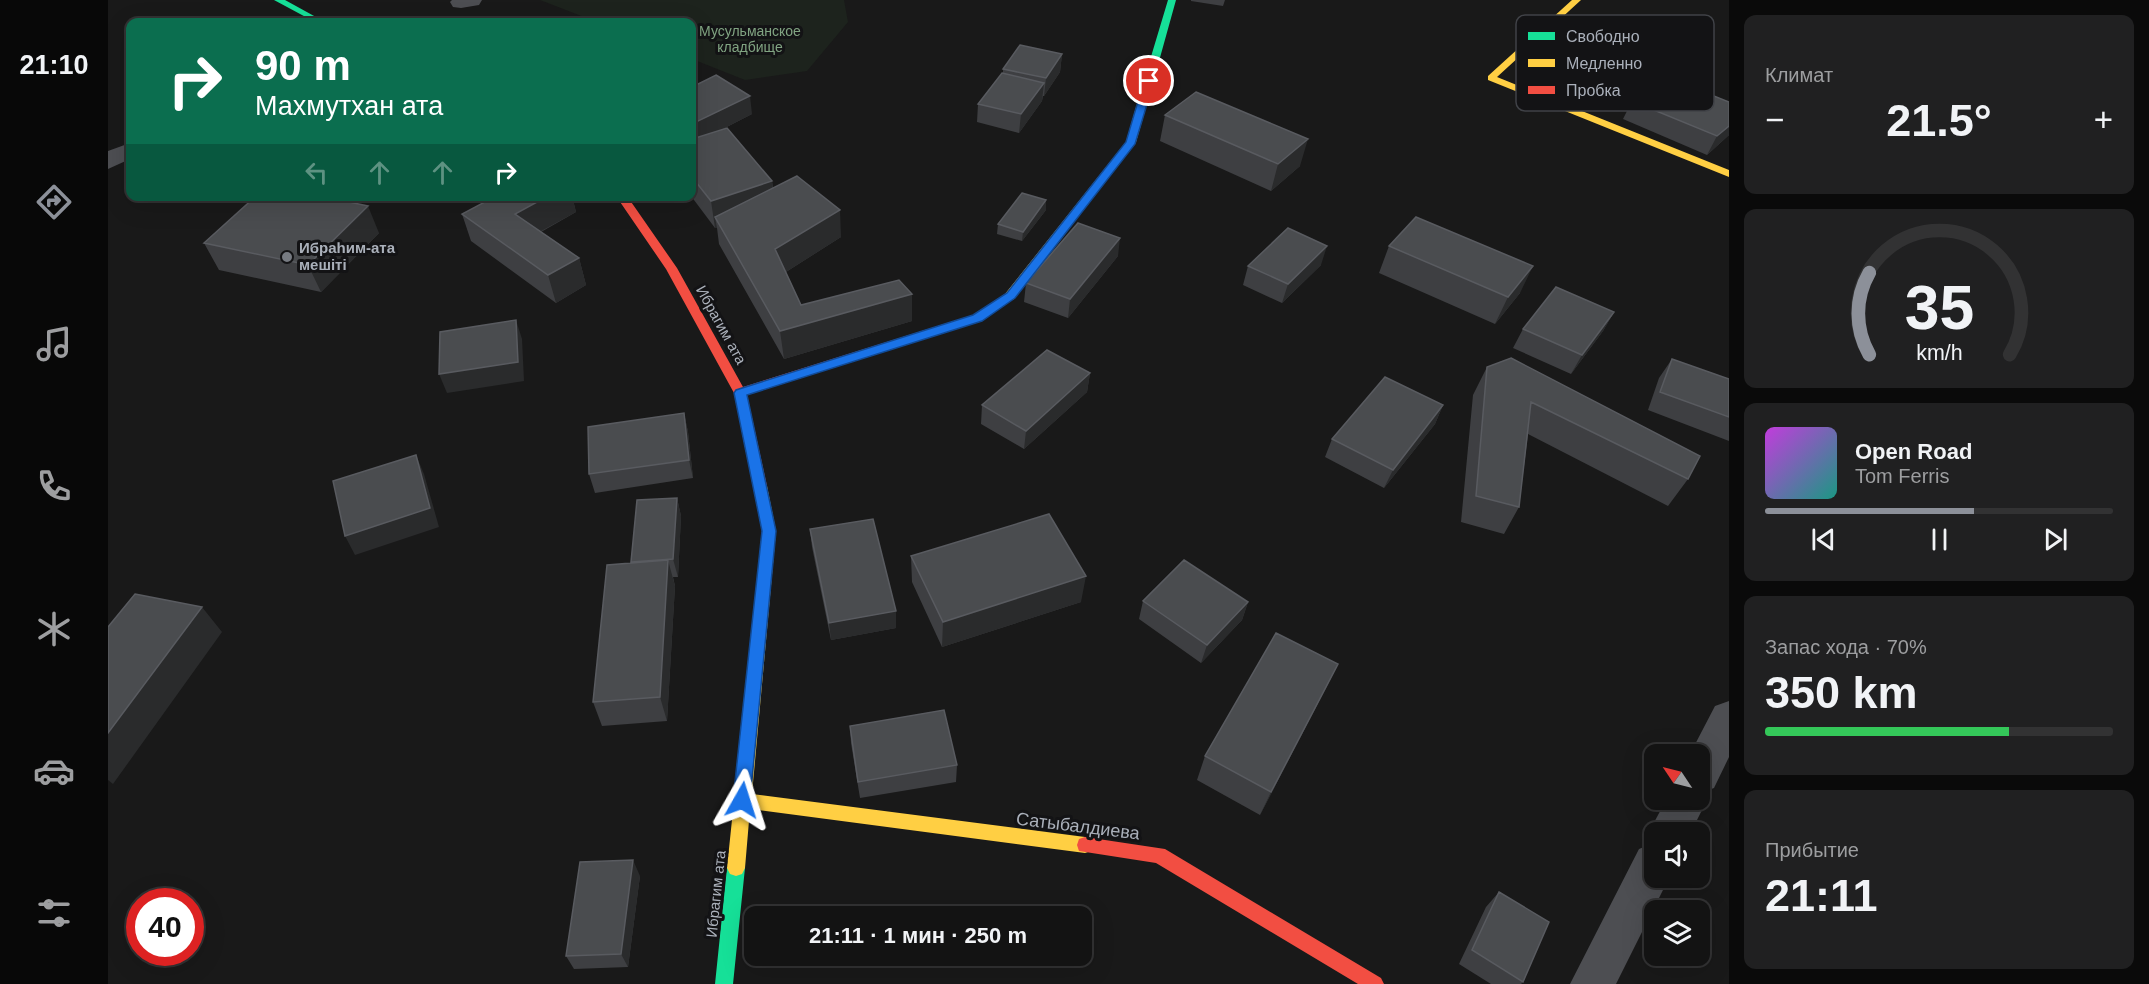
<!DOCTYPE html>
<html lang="ru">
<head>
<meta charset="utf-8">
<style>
	:root { --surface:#131313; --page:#202021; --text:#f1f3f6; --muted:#9d9ea0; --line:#323233; --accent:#8c9099 }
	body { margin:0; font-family:Arial,sans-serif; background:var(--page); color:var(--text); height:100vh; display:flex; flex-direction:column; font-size:22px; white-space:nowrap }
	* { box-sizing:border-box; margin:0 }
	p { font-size:20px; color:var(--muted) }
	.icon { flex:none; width:33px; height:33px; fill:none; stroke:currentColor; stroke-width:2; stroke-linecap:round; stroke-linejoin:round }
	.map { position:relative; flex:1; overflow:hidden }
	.side { display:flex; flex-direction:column; gap:15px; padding:15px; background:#0a0a0a; width:420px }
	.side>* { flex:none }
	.hud { position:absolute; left:18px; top:18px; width:570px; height:183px; border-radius:12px; box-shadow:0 6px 24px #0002,0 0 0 2px var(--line); background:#0b6e4f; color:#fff; overflow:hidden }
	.needle { width:39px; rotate:305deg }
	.fabs { position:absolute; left:1536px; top:744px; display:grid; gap:12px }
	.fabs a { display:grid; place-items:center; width:66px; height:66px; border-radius:12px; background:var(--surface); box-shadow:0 6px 24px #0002,0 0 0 2px var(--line); font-size:30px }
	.speed { position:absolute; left:18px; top:888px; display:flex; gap:12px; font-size:30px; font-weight:700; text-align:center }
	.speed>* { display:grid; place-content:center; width:78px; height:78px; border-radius:50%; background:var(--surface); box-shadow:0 6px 24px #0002,0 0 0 2px var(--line); line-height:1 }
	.speed .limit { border:9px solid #d22; background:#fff; color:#111 }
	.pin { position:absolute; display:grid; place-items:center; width:51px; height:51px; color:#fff; margin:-26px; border:3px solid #fff; border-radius:50%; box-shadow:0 2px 6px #0007 }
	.me { position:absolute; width:66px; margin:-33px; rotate:6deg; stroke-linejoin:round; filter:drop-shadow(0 0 4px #0008) }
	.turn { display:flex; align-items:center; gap:21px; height:126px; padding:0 30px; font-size:27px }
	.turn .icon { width:78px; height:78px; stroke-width:2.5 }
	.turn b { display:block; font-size:42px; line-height:51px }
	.lanes { display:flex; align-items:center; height:57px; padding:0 30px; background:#0003; justify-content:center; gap:30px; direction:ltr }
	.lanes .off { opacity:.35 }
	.big { font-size:45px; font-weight:700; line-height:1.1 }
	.side .card { flex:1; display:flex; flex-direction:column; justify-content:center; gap:9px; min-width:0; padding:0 21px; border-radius:12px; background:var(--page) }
	.side .dial { align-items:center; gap:0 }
	.dial svg { height:156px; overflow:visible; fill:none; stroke:var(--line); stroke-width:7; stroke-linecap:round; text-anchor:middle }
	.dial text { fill:var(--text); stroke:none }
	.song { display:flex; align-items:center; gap:18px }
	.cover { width:72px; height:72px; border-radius:9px; background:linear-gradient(135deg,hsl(290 70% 55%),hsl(170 70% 35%)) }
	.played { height:6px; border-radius:3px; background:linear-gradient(90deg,var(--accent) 60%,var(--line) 60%) }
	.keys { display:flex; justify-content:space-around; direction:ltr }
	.heat { display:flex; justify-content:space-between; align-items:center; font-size:33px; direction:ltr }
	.charge { height:9px; border-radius:4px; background:linear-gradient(90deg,#34c759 70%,var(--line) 0) }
	.trip { position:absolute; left:636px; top:906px; width:348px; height:60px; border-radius:12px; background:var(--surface); box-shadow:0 6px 24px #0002,0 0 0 2px var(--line); font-weight:700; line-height:60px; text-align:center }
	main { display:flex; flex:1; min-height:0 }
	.menu { display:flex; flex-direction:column; width:108px; justify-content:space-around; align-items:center; background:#080808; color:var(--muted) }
	.menu .icon { width:42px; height:42px }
	.menu .active { color:var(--accent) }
	.menu b { font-size:27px; color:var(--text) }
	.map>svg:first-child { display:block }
</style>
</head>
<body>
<main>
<nav class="menu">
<b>21:10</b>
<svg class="icon active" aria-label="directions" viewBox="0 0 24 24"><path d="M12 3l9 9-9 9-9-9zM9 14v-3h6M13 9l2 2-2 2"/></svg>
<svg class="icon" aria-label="music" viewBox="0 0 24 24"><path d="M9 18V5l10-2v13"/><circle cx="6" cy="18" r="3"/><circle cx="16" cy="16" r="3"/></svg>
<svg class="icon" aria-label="phone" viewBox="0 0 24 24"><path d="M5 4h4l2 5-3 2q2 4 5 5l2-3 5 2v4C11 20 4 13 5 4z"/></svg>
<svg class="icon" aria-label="climate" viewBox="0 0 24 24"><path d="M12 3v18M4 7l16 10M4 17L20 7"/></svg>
<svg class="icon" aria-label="car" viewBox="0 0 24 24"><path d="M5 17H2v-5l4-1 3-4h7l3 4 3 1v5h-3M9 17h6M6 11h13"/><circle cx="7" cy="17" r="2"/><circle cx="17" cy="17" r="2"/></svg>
<svg class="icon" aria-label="filters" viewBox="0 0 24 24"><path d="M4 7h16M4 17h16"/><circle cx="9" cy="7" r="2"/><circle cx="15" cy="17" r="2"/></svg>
</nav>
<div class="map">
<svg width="1621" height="984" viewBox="0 0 1621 984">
	<rect width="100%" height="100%" fill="#191919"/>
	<path fill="#1d231d" d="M432,0h304l4,22 -41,49 -62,9 -53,-21v-37h-95z"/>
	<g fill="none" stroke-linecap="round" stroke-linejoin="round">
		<path fill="#4d4e52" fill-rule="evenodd" d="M344,0h30l-3,5 -18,3 -8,-1 -3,-5z
			M22,143v16l-22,10v-18z
			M1621,701v56l-15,31 -11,4 4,8 -16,32h-37v46h15l-53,106h-46l69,-135 15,-6 -5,-11 17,-32h34v-46h-10l25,-48z"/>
		<path fill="#16e098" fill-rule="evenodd" d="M166,0h11l40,22h-10z
			M1060,0h8l-25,90 -8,2 -2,-2z
			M628,860l6,2 3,6 -12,116h-18l12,-116 3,-6z"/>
		<path fill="#ffcf43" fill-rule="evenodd" d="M1464,0h9l-84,77 232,93v7l-241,-97v-4z
			M1038,87l5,3 -15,52 -123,158h-8l-2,-3 2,-3 121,-152 15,-52z
			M652,481l7,5 9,45 -24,263 333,43 6,2 2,6 -2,6 -6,2 -335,-44 -5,59 -3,6 -6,2 -6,-2 -3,-6 35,-337 -9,-45z"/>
		<path fill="#f24e42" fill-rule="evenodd" d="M508,196h11l50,72 66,119 230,-72 32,-21 4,-1 6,4 -34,24 -234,74 20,91 -7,5 -7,-5 -19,-93 -68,-124z
			M977,837l80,12 216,129 3,6h-26l-202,-121 -77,-12 -2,-6 2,-6z"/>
	</g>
	<path fill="#3e3f42" d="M1083,0h34l-2,6 -32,-5z
		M954,54l-2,18 -16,24h-1l-1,5 -23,32 -42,-11 1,-18 25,-31v-4z
		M584,87l60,27 -33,17 53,50 1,7 68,49 -55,35 15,33 111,-11v27l-128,38 -65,-115 -2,-16h-2l-24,-32h1z
		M1524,101l97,1v33l-22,20 -84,-36z
		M1057,115l135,51 -29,25 -111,-50z
		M388,196h76l4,16 -35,20 38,26 7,27 -30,18 -85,-62 -9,-27z
		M938,210l-24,31 -25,-7 1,-10z
		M271,233l-58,59 -102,-22 -15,-27z
		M1281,246l131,47 -25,31 -116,-51z
		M1010,256l-50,62 -44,-16 2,-19z
		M1213,265l-39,38 -39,-18 5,-19z
		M1506,312l-11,19 -32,43 -58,-26 10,-19z
		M1564,359l57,20v62l-81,-31 11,-32z
		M1379,367l201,112 -20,27 -140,-72 -9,73 -15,27 -43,-12 12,-127z
		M982,373l-3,19 -63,57 -43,-25 1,-19z
		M1335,405l-8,19 -51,64 -59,-31 7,-18z
		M576,413l4,19 5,46 -98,15 -6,-19z
		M569,498l4,18 -3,61h-5l2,9 -8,135 -65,5 -9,-24 38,-140z
		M702,529l86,82v17l-65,12 -19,-93z
		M803,556l170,46 -139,45 -30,-65z
		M1035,601l105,1 -6,18 -41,43 -62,-44z
		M1230,664l-12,24 -66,127 -63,-35 8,-24z
		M742,726l107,39 -1,17 -96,16 -9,-55z
		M532,876l-12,91 -54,2 -8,-13z
		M1391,892l24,90 -2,2h-30l-32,-20 27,-57z"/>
	<path fill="#2a2b2c" d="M954,54l-2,18 -16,24 2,-18z
		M936,83l-2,18 -23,32 2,-19z
		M642,96l2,18 -55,28 -3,-19z
		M1621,126v9l-22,20 10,-19z
		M1200,139l-8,27 -29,25 7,-27z
		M664,181l3,27 -60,9 2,11h-2l-4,-27z
		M440,196h24l4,16 -53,29 -8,-27z
		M938,200v10l-24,31 1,-9z
		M260,206l11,27 -58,59 -13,-27z
		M732,210l1,27 -63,40 -3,-28z
		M1012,238l-2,18 -50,62 2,-19z
		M1219,246l-6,19 -39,38 6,-19z
		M471,258l7,27 -30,18 -8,-28z
		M1425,266l-13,27 -25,31 13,-27z
		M804,294v27l-128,38 -4,-28z
		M1506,312l-11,19 -32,43 11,-19z
		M408,320l6,19 2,42 -77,12 -8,-19z
		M982,373l-3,19 -63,57 2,-18z
		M1335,405l-8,19 -51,64 9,-18z
		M576,413l4,19 5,46 -4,-18z
		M308,455l8,19 15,53 -84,28 -10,-19z
		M569,498l4,18 -3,61 -5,-18z
		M560,560l7,26 -8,135 -7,-24z
		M978,576l-5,26 -139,45 1,-25z
		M1140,602l-6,18 -41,43 6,-18z
		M94,607l20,25 -109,152 -5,-4v-47z
		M788,611v17l-65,12 -2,-17z
		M1230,664l-12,24 -66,127 11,-23z
		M525,860l7,16 -12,91 -7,-13z"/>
	<path fill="#4a4c4f" stroke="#595b60" stroke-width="1.5" d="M912,45l42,9 -16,24 -43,-9z
		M894,73l42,10 -23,31 -43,-10z
		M608,75l34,21 -56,27 -2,-1v-35z
		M1556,76l65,26v24l-12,10 -85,-35z
		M1088,92l112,47 -30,25 -113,-49z
		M619,128l45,53 -61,20 -19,-24v-38z
		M689,176l43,34 -65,39 26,56 98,-25 13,14 -132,37 -65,-114z
		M914,193l24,7 -23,32 -25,-8z
		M148,196h65l47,10 -60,59 -104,-22z
		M388,196h52l-33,18 64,44 -31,17 -86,-61z
		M1308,217l117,49 -25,31 -119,-51z
		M970,223l42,15 -50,61 -44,-16z
		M1180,228l39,18 -39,38 -40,-18z
		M1448,287l58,25 -32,43 -59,-26z
		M408,320l2,42 -79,12 1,-42z
		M939,350l43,23 -64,58 -44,-26z
		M1403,358l189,98 -12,23 -157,-77 -12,105 -43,-11 11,-129z
		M1564,359l57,20v38l-69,-25z
		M1277,377l58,28 -50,65 -61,-31z
		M576,413l5,47 -100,14 -1,-47z
		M308,455l14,53 -85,28 -12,-55z
		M569,498l-4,61 -42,3 6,-62z
		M941,514l37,62 -143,46 -32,-66z
		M765,519l23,92 -67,12 -19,-94z
		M560,560l-8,137 -67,5 14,-137z
		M1076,560l64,42 -41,43 -64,-44z
		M27,594l67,13 -94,126v-106z
		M1168,633l62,31 -67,128 -66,-36z
		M836,710l13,55 -99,17 -8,-56z
		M525,860l-12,94 -55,2 14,-94z
		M1391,892l50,30 -26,60 -51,-32z"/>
	<path fill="#1a73e8" stroke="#114b97" stroke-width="1.5" d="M1041,78l5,3 -19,63 -120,154 -33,23 -235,74 29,136 -26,269 -2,5 -6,3 -6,-3 -3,-5 29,-269 -28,-138 2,-3 237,-75 34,-22 119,-151 18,-61z"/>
	<circle fill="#777b82" stroke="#131315" stroke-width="2" cx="179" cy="257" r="6"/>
	<g text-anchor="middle" stroke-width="6" stroke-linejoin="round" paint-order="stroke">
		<g font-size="14" fill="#81a482" stroke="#131315">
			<text x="642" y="36">Мусульманское<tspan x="642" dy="16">кладбище</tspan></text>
		</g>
		<g font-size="15" font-weight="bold" fill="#aab0ba" stroke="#131315" text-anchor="start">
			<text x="191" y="253">Ибраһим-ата<tspan x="191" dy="17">мешіті</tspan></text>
		</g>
		<g font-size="15" fill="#aab0ba" stroke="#131315">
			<text transform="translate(613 325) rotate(61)" y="5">Ибрагим ата</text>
			<text transform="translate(608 894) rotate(-84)" y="5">Ибрагим ата</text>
		</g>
		<g font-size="18" fill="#aab0ba" stroke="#131315">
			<text transform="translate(970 826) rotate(7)" y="6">Сатыбалдиева</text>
		</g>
	</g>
	<rect x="1408" y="15" width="198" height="96" rx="9" fill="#131315" stroke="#404247" stroke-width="1.5"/>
	<rect x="1420" y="32" width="27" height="8" fill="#16e098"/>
	<rect x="1420" y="59" width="27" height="8" fill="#ffcf43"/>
	<rect x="1420" y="86" width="27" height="8" fill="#f24e42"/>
	<g font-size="16" fill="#aab0ba">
		<text x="1458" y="42">Свободно</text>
		<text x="1458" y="69">Медленно</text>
		<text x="1458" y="96">Пробка</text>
	</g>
</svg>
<div class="fabs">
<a><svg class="needle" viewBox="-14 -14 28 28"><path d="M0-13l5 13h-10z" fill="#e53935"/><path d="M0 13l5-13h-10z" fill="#9d9ea0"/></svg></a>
<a><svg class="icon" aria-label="sound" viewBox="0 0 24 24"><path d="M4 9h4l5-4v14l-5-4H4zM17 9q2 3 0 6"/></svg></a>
<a><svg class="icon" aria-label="layers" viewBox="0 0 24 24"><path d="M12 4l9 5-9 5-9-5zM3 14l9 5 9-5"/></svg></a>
</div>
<div class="speed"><div class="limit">40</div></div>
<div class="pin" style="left:1041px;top:81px;background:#d93025"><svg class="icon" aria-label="arrive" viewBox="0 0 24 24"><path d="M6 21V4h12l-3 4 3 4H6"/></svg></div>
<svg class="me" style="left:634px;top:800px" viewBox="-20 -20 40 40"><path d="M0-17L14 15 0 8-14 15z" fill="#1a73e8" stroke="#fff" stroke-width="4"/></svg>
<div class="trip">21:11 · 1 мин · 250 m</div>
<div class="hud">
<div class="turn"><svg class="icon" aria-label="right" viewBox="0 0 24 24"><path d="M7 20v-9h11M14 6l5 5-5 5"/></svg><div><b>90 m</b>Махмутхан ата</div></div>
<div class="lanes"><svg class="icon off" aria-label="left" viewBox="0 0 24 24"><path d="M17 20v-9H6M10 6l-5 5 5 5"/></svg><svg class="icon off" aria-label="ahead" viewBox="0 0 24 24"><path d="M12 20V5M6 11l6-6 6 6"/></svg><svg class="icon off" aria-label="ahead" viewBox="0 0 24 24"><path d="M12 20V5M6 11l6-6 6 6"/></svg><svg class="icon" aria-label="right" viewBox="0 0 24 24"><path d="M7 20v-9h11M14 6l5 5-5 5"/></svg></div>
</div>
</div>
<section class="side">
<div class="card"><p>Климат</p>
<div class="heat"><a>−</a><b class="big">21.5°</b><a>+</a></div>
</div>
<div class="card dial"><svg viewBox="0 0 100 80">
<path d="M14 69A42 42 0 1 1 86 69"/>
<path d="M14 69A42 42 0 0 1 14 27" stroke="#8c9099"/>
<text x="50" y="56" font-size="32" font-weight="700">35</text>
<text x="50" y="72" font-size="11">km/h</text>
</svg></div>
<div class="card">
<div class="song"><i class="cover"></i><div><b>Open Road</b><p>Tom Ferris</p></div></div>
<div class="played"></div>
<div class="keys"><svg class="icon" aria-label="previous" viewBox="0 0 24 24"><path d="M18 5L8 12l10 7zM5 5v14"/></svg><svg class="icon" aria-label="pause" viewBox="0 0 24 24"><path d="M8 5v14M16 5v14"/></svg><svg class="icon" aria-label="next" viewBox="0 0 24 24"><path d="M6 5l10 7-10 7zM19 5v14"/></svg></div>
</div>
<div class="card"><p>Запас хода · 70%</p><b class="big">350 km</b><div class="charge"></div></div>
<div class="card"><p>Прибытие</p><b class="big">21:11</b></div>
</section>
</main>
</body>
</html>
